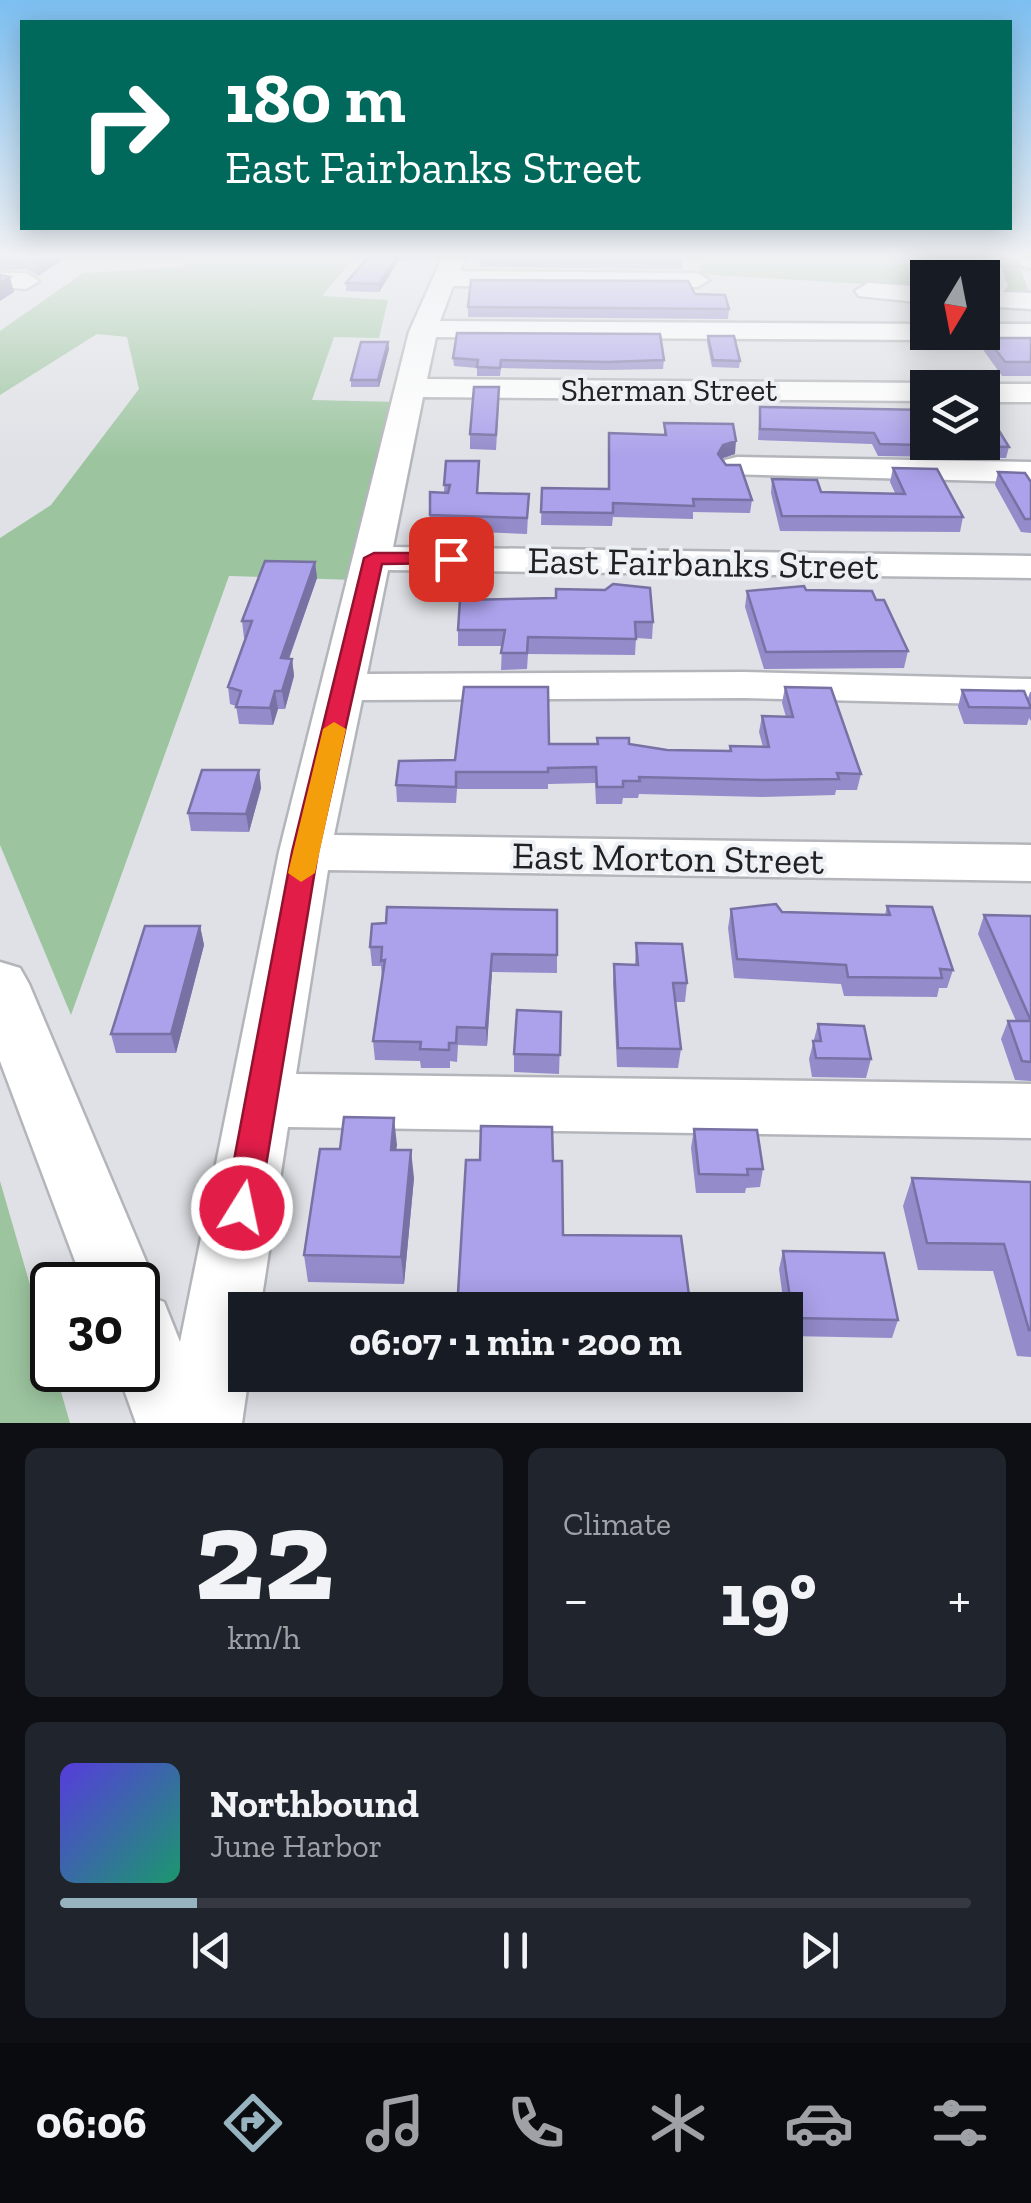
<!DOCTYPE html>
<html lang="en">
<head>
<meta charset="utf-8">
<style>
	:root { --surface:#171b24; --page:#20242c; --text:#f1f3f6; --muted:#9ea1a6; --line:#363941; --accent:#97b3bf }
	body { margin:0; font-family:"Zilla Slab",serif; background:var(--page); color:var(--text); height:100vh; display:flex; flex-direction:column; font-size:38px; white-space:nowrap }
	* { box-sizing:border-box; margin:0 }
	p { font-size:32px; color:var(--muted) }
	.icon { flex:none; width:55px; height:55px; fill:none; stroke:currentColor; stroke-width:2; stroke-linecap:round; stroke-linejoin:round }
	.map { position:relative; height:1423px; overflow:hidden }
	.drawer { display:flex; flex-direction:column; gap:25px; padding:25px; background:#0d0f14; flex:1 }
	.drawer>* { flex:none }
	.guide { position:absolute; left:20px; top:20px; width:992px; height:210px; border-radius:0px; box-shadow:0 5px 25px #0003; background:#00695c; color:#fff; overflow:hidden }
	.needle { width:65px; rotate:190deg }
	.fabs { position:absolute; left:910px; top:260px; display:grid; gap:20px }
	.fabs a { display:grid; place-items:center; width:90px; height:90px; border-radius:0px; background:var(--surface); box-shadow:0 5px 25px #0003; font-size:50px }
	.speed { position:absolute; left:30px; top:1262px; display:flex; gap:20px; font-size:50px; font-weight:700; text-align:center }
	.speed>* { display:grid; place-content:center; width:130px; height:130px; border-radius:50%; background:var(--surface); box-shadow:0 5px 25px #0003; line-height:1 }
	.speed .limit { border:5px solid #111; border-radius:15px; background:#fff; color:#111 }
	.pin { position:absolute; display:grid; place-items:center; width:85px; height:85px; color:#fff; margin:-42px; border-radius:20px; box-shadow:0 5px 15px #0006 }
	.me { position:absolute; width:110px; margin:-55px; rotate:10deg; stroke-linejoin:round; filter:drop-shadow(0 0 8px #0008) }
	.turn { display:flex; align-items:center; gap:35px; height:210px; padding:0 40px; font-size:45px }
	.turn .icon { width:130px; height:130px; stroke-width:2.5 }
	.turn b { display:block; font-size:70px; line-height:85px }
	.big { font-size:75px; font-weight:800; line-height:1.1 }
	.drawer .card { flex:1; display:flex; flex-direction:column; justify-content:center; gap:15px; min-width:0; padding:0 35px; border-radius:15px; background:var(--page) }
	.drawer .dial { align-items:center; gap:0 }
	.dial b { font-size:130px; line-height:1 }
	.song { display:flex; align-items:center; gap:30px }
	.cover { width:120px; height:120px; border-radius:15px; background:linear-gradient(135deg,hsl(250 70% 55%),hsl(160 70% 35%)) }
	.played { height:10px; border-radius:5px; background:linear-gradient(90deg,var(--accent) 15%,var(--line) 15%) }
	.keys { display:flex; justify-content:space-around; direction:ltr }
	.heat { display:flex; justify-content:space-between; align-items:center; font-size:55px; direction:ltr }
	.drawer .tiles { flex:1; display:grid; gap:25px; grid-template-columns:1fr 1fr }
	.card:last-child { grid-column:span 2 }
	.trip { position:absolute; left:228px; top:1292px; width:575px; height:100px; border-radius:0px; background:var(--surface); box-shadow:0 5px 25px #0003; font-weight:800; line-height:100px; text-align:center }
	.tab-bar { display:flex; height:160px; justify-content:space-around; align-items:center; background:#090b0e; color:var(--muted) }
	.tab-bar .icon { width:70px; height:70px }
	.tab-bar .current { color:var(--accent) }
	.tab-bar b { font-size:45px; color:var(--text) }
	.map>svg:first-child { display:block }
</style>
</head>
<body>
<div class="map">
<svg width="1031" height="1423" viewBox="0 0 1031 1423">
	<rect width="100%" height="100%" fill="#dfe1e6"/>
	<path fill="#9cc59f" d="M192,258h162l-32,38 66,4 -9,38 -45,-1 -22,63 85,2 -42,178 -126,-4 -158,439 -71,-170v-307l51,-33 88,-116 -12,-52 -30,-3 -97,61v-64l83,-58 100,-6z
		M702,258h314l14,36 -47,-3 -1,-13h-54l-1,10 -228,-14z
		M0,1181l70,242h-70z"/>
	<g fill="none" stroke-linecap="round" stroke-linejoin="round">
		<defs>
			<path id="minor" d="M442,258h24l-6,13 237,2 12,7 -12,7 -244,-1 -13,35 488,3v8h13l-13,8 -492,-3 -9,42 501,4 12,5h-12v13l-505,-4 -30,150 638,9v22l-643,-8 -21,104 377,-2 287,7v26l-287,-7 -382,2 -28,135 697,10v36l-703,-11 -32,204 735,10v54l-743,-11 -28,183h-15v65h4l-7,48h-106l-19,-53h21v-85h-54l-84,-224v-99l20,6 9,16 127,301 -5,12 13,5 16,40 99,-490 130,-520z
				M973,258h24l11,28 -5,6 28,1v16l-49,-3 3,-16z
				M1017,258h14v10l-9,-2z
				M0,273h26l13,8 -13,8 -26,-2z
				M868,283l60,4v16l-69,-7 -4,-5z
				M982,324h49v16l-59,-2 -3,-6h13z
				M982,384h49v18h-49v-14h-11z
				M737,457l294,5v20l-306,-8 -5,-7 5,-7z"/>
		</defs>
		<use href="#minor" stroke="#b3b5ba" stroke-width="5"/>
		<use href="#minor" fill="#fff" fill-rule="evenodd"/>
	</g>
	<path fill="#938bca" d="M0,258h60l1,3 -23,15 -12,-7 -26,1z
		M367,258h40l-2,3 -6,-1 -20,32 -33,-1v-8z
		M480,258h202v11l-202,-2z
		M695,294l34,15 -1,10 -260,-2v-10z
		M708,336l32,25 -1,7 -27,-1 -5,-25z
		M987,338h44v38h-29l-18,-25z
		M388,342l1,7 -10,38h-28v-7z
		M453,358l211,2 -1,9 -57,1 -105,-2 -1,8h-23v-8l-23,-2z
		M499,401l-3,49 -26,-1v-15z
		M760,407l249,40 -3,11 -128,-2 -6,-12 -114,-4z
		M664,423l71,31 -14,5 31,41 -2,13 -57,-1v7l-80,-2 -1,9 -71,-1 1,-37 66,1 56,-55z
		M446,461l32,32 51,1 -2,40 -97,-4v-15l14,-23z
		M893,468l70,49 -3,15 -180,-1 -9,-38 1,-14 49,13 74,1 -5,-11z
		M998,472l33,10v51l-10,-1 -26,-47z
		M315,562l2,16 -28,81h3l2,17 -9,33h-7l-5,16 -34,-1 -3,-18 -6,-2 -2,-17 18,-49h-2l-2,-17z
		M806,590l70,10 32,51 -4,17 -140,1 -19,-62 2,-16z
		M556,598l97,24 -1,17 -16,-1 -1,17 -107,-1 -1,15 -26,1 1,-24h-44v-16z
		M785,687l76,87 -4,16h-21l-1,5 -73,2 -123,-3 -1,4h-15l-1,6h-26l-1,-21 -47,1v5h-91l-1,14 -59,-1 -1,-17 59,-25 94,-16h48v-6l70,12 63,1v-5l33,1 -4,-15 3,-16 24,1 -4,-14z
		M962,690l66,8 2,-6h1v29l-2,-3 -2,7 -63,-1 -6,-17z
		M259,770l2,18 -12,44 -58,-1 -3,-18z
		M887,906l66,64 -6,18h-8l-2,9 -93,-1 -3,-12 -107,-6 -6,-50 3,-19 51,3 103,3z
		M557,910v63l-65,-1 -5,74 -29,-1 -1,17 -7,-1v7h-29l-1,-7 -45,-1 -2,-19 9,-63 -1,-12h-9l-2,-19z
		M984,915l47,1v165l-16,-1 -14,-41 7,-18h8l-38,-87z
		M200,926l4,19 -28,108h-60l-5,-19z
		M636,943l51,40 -2,19h-10l6,47 -3,19 -61,-1 -4,-84 1,-19 21,1z
		M561,1012l-2,62 -45,-2v-18z
		M818,1024l53,35 -5,19 -54,-1 -3,-18z
		M394,1118l2,32 18,28 -10,106 -96,-2 -4,-27 36,-106z
		M694,1129l69,40 -3,18 -14,1 -1,5h-49l-5,-45z
		M553,1161l10,74 128,75h-234z
		M912,1178l119,4v175l-14,-1 -24,-85 -75,-1 -15,-64z
		M783,1251l115,69 -6,18 -104,-2 -9,-67z"/>
	<path fill="#7871a4" d="M40,258h20l1,3 -23,15 -3,-15z
		M396,258h3v2l-20,32v-8z
		M10,277l4,15 -14,9v-18z
		M388,342l1,7 -10,38 -1,-7z
		M736,441l-1,13 -13,4 -6,9 2,-13 5,-9z
		M315,562l2,16 -34,97 -2,-17z
		M292,659l2,17 -9,33 -3,-18z
		M275,691l3,18 -5,16 -3,-17z
		M259,770l2,18 -12,44 -3,-18z
		M200,926l4,19 -28,108 -5,-19z
		M492,954v18l-5,74 -1,-18z
		M394,1118l3,27 -4,32 -2,-27z
		M411,1150l3,28 -10,106 -3,-27z"/>
	<path fill="#aba2eb" stroke="#7871a4" stroke-width="2.5" d="M367,258h29l-17,26 -33,-1z
		M0,275l10,2 -10,6z
		M471,280l217,1 7,13 30,1 4,14 -261,-2z
		M457,333l203,1 4,26 -57,2 -106,-2 -1,8 -23,-1 1,-7 -25,-2z
		M708,336h26l6,25 -27,-1z
		M987,338h44v24h-26z
		M361,342h27l-10,38h-27z
		M474,387h25l-3,48 -26,-1z
		M760,407l168,3v32h54v-31h5l22,36 -129,-3 -6,-11 -114,-4z
		M664,423l69,1 3,17 -13,4 -5,9 8,11h14l12,35 -59,-1 1,7 -81,-3v10l-72,-1 1,-24 67,1v-56l57,2z
		M446,461h33l-2,32 52,1 -2,24 -97,-3v-23l18,1 2,-8h-6z
		M893,468l44,1 26,48 -181,-1 -10,-37 45,1 4,12 84,2z
		M998,472l27,1 6,9v37h-6z
		M265,561l50,1 -34,96 11,1 -10,32h-7l-5,17 -34,-1 5,-16 -13,-4 24,-66h-10z
		M613,584l37,4 3,34h-18l1,17 -108,-2 -1,16h-26l4,-23h-47l2,-30 96,-2v-9l49,1z
		M804,586l2,4 66,1 4,9h8l24,51 -142,1 -19,-61z
		M464,687h84l1,57h49l-1,-6h32v6l38,6 64,1 -1,-5 39,1 -7,-31 31,1 -8,-30 46,1 30,86 -24,-1 2,6 -75,1 -125,-3 1,4h-17v6h-26l-1,-20 -48,1v4h-92v15l-60,-2 3,-24 56,-1z
		M962,690l62,1 7,17 -62,-1z
		M202,770h57l-13,44 -58,-1z
		M776,904l6,8 108,3 -3,-9 45,1 21,63 -13,-1 2,9 -94,-1 -2,-12 -109,-6 -6,-50z
		M387,907l170,3v45l-65,-1 -6,74 -29,-1 -1,16h-7v7l-29,-1 1,-7 -48,-1 12,-81 -4,1 1,-14h-12l2,-23 14,-1z
		M984,915l47,1v105z
		M145,926h55l-29,108h-60z
		M636,943l46,1 5,39h-14l8,66 -63,-1 -4,-84 24,1z
		M517,1010l44,2 -1,43 -46,-1z
		M1008,1021h23v41l-9,-1z
		M818,1024l46,2 7,33 -55,-1 -3,-17h8z
		M344,1117l50,1 -3,32h20l-10,107 -97,-2 16,-106h20z
		M481,1126l71,1 1,34h9l1,74 118,1 10,74 -127,-2 1,2h-108l9,-150h14z
		M694,1129l63,1 6,39h-16l1,6 -49,-1z
		M912,1178l119,4v148h-2l-25,-86 -77,-1z
		M783,1251l101,2 14,67 -105,-2z"/>
	<linearGradient id="sky" x2="0" y2="1"><stop stop-color="#7cbff1"/><stop offset="0.56" stop-color="#f1f2f4"/><stop offset="1" stop-color="#f1f2f4" stop-opacity="0"/></linearGradient>
	<rect width="1031" height="457" fill="url(#sky)"/>
	<path fill="#e11d48" stroke="#92132f" stroke-width="2.5" d="M451,553l7,2v8l-76,1 -64,288 -59,356 -5,11 -12,5 -12,-5 -5,-11 67,-356 72,-294 10,-5z"/>
	<path fill="#f59e0b" d="M334,722l12,7 -31,144 -14,9 -13,-9 35,-144z"/>
	<g text-anchor="middle" stroke-width="8" stroke-linejoin="round" paint-order="stroke">
		<g font-size="32" fill="#212123" stroke="#eceff3">
			<text x="669" y="401">Sherman Street</text>
		</g>
		<g font-size="38" fill="#212123" stroke="#eceff3">
			<text transform="translate(703 563) rotate(1)" y="13">East Fairbanks Street</text>
			<text transform="translate(668 858) rotate(1)" y="13">East Morton Street</text>
		</g>
	</g>
</svg>
<div class="fabs">
<a><svg class="needle" viewBox="-14 -14 28 28"><path d="M0-13l5 13h-10z" fill="#e53935"/><path d="M0 13l5-13h-10z" fill="#9ea1a6"/></svg></a>
<a><svg class="icon" aria-label="layers" viewBox="0 0 24 24"><path d="M12 4l9 5-9 5-9-5zM3 14l9 5 9-5"/></svg></a>
</div>
<div class="speed"><div class="limit">30</div></div>
<div class="pin" style="left:451px;top:559px;background:#d93025"><svg class="icon" aria-label="arrive" viewBox="0 0 24 24"><path d="M6 21V4h12l-3 4 3 4H6"/></svg></div>
<svg class="me" style="left:242px;top:1208px" viewBox="-20 -20 40 40"><circle r="17" fill="#e11d48" stroke="#fff" stroke-width="3"/><path d="M0-11L8 9 0 5-8 9z" fill="#fff"/></svg>
<div class="trip">06:07 · 1 min · 200 m</div>
<div class="guide">
<div class="turn"><svg class="icon" aria-label="right" viewBox="0 0 24 24"><path d="M7 20v-9h11M14 6l5 5-5 5"/></svg><div><b>180 m</b>East Fairbanks Street</div></div>
</div>
</div>
<section class="drawer">
<div class="tiles">
<div class="card dial"><b>22</b><p>km/h</p></div>
<div class="card"><p>Climate</p>
<div class="heat"><a>−</a><b class="big">19°</b><a>+</a></div>
</div>
<div class="card">
<div class="song"><i class="cover"></i><div><b>Northbound</b><p>June Harbor</p></div></div>
<div class="played"></div>
<div class="keys"><svg class="icon" aria-label="previous" viewBox="0 0 24 24"><path d="M18 5L8 12l10 7zM5 5v14"/></svg><svg class="icon" aria-label="pause" viewBox="0 0 24 24"><path d="M8 5v14M16 5v14"/></svg><svg class="icon" aria-label="next" viewBox="0 0 24 24"><path d="M6 5l10 7-10 7zM19 5v14"/></svg></div>
</div>
</div>
</section>
<nav class="tab-bar">
<b>06:06</b>
<svg class="icon current" aria-label="directions" viewBox="0 0 24 24"><path d="M12 3l9 9-9 9-9-9zM9 14v-3h6M13 9l2 2-2 2"/></svg>
<svg class="icon" aria-label="music" viewBox="0 0 24 24"><path d="M9 18V5l10-2v13"/><circle cx="6" cy="18" r="3"/><circle cx="16" cy="16" r="3"/></svg>
<svg class="icon" aria-label="phone" viewBox="0 0 24 24"><path d="M5 4h4l2 5-3 2q2 4 5 5l2-3 5 2v4C11 20 4 13 5 4z"/></svg>
<svg class="icon" aria-label="climate" viewBox="0 0 24 24"><path d="M12 3v18M4 7l16 10M4 17L20 7"/></svg>
<svg class="icon" aria-label="car" viewBox="0 0 24 24"><path d="M5 17H2v-5l4-1 3-4h7l3 4 3 1v5h-3M9 17h6M6 11h13"/><circle cx="7" cy="17" r="2"/><circle cx="17" cy="17" r="2"/></svg>
<svg class="icon" aria-label="filters" viewBox="0 0 24 24"><path d="M4 7h16M4 17h16"/><circle cx="9" cy="7" r="2"/><circle cx="15" cy="17" r="2"/></svg>
</nav>
</body>
</html>
